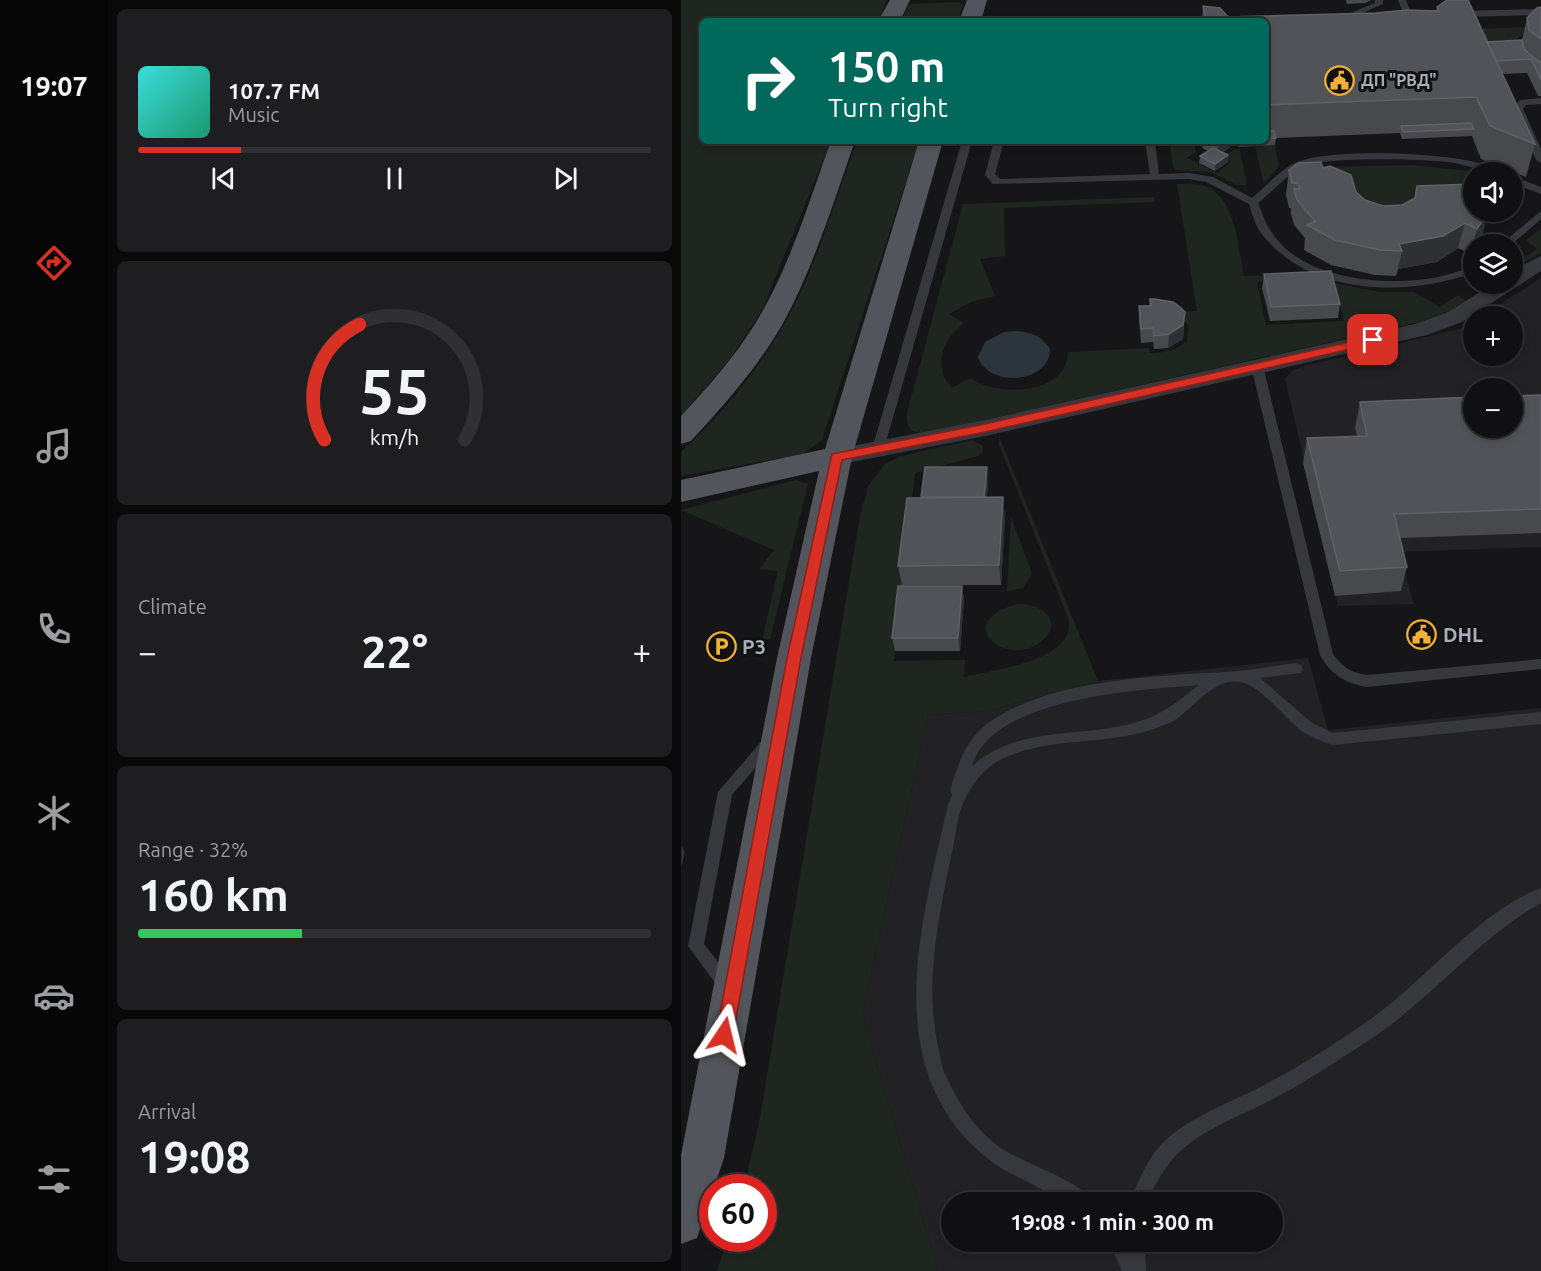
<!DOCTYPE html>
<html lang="en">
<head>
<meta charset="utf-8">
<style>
	:root { --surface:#101012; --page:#1e1e20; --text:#f1f3f6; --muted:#9c9d9f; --line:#303032; --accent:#d93025 }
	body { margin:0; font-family:Ubuntu,sans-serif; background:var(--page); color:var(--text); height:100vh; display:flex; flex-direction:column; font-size:22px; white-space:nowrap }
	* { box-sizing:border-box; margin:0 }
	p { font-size:20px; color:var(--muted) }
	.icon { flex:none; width:33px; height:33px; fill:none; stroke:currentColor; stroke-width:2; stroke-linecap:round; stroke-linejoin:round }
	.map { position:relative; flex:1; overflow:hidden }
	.details { display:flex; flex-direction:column; gap:9px; padding:9px; background:#09090a; width:573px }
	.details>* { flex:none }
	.guide { position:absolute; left:18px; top:18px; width:570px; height:126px; border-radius:9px; box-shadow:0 3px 9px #0003,0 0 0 2px var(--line); background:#00695c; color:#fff; overflow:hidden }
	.controls { position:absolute; left:782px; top:162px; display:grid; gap:12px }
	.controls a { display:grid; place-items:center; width:60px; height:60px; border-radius:50%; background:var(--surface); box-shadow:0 3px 9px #0003,0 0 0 2px var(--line); font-size:30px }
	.speed { position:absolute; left:18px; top:1174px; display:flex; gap:12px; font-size:30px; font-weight:700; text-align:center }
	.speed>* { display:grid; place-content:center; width:78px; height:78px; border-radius:50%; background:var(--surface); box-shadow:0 3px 9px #0003,0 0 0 2px var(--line); line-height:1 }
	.speed .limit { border:9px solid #d22; background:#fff; color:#111 }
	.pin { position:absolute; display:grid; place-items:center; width:51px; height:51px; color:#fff; margin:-26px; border-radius:12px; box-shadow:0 3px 9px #0006 }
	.me { position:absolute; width:66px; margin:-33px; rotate:10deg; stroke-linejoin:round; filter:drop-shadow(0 0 4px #0008) }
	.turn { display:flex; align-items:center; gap:21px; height:126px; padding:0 30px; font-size:27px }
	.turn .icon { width:78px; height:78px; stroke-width:2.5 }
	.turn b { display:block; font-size:42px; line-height:51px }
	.big { font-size:45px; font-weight:600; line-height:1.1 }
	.details .tile { flex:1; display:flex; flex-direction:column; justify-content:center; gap:9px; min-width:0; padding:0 21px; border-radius:9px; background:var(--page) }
	.details .dial { align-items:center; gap:0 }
	.dial svg { height:156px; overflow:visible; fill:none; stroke:var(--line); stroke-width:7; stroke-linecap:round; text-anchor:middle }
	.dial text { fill:var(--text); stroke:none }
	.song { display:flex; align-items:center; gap:18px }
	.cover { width:72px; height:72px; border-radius:9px; background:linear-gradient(135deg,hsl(180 70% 55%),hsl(160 70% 35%)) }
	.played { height:6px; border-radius:3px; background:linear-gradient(90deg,var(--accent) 20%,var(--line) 20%) }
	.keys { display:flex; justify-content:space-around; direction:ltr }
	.heat { display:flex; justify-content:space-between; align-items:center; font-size:33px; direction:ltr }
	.charge { height:9px; border-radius:4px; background:linear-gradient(90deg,#34c759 32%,var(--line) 0) }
	.trip { position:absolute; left:260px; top:1192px; width:342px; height:60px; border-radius:30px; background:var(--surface); box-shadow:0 3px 9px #0003,0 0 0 2px var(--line); font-weight:600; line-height:60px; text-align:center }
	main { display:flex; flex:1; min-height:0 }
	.tab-bar { display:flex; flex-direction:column; width:108px; justify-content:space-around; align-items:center; background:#060607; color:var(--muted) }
	.tab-bar .icon { width:42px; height:42px }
	.tab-bar .selected { color:var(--accent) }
	.tab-bar b { font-size:27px; color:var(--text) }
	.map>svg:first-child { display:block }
</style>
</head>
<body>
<main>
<nav class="tab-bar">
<b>19:07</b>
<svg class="icon selected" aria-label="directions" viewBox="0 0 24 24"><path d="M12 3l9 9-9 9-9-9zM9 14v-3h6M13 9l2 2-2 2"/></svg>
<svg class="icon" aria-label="music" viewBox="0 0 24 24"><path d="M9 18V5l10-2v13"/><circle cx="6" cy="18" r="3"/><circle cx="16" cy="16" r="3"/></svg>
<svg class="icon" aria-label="phone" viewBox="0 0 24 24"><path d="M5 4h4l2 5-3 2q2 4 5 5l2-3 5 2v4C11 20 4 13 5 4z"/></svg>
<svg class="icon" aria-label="climate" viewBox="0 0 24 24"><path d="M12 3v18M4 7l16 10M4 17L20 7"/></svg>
<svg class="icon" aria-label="car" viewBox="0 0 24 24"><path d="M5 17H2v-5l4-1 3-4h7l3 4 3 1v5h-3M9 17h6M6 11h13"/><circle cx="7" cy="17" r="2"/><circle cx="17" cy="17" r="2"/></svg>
<svg class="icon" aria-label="filters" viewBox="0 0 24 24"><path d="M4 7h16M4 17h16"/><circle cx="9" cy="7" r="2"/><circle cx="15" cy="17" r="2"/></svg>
</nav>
<section class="details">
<div class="tile">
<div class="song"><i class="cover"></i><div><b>107.7 FM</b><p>Music</p></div></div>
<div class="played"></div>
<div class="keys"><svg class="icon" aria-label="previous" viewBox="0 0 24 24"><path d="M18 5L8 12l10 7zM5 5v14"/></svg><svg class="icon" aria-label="pause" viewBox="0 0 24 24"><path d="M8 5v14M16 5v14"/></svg><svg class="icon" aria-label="next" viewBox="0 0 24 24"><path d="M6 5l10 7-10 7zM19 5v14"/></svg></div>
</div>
<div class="tile dial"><svg viewBox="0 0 100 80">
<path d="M14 69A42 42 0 1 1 86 69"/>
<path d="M14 69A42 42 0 0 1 32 10" stroke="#d93025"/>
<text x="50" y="56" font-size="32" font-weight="700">55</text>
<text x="50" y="72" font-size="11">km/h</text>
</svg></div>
<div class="tile"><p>Climate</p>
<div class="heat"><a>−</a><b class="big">22°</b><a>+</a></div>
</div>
<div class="tile"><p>Range · 32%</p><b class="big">160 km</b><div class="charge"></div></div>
<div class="tile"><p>Arrival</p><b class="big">19:08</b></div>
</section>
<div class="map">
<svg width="860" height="1271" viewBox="0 0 860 1271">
	<rect width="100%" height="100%" fill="#161618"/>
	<path fill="#222225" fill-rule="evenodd" d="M860,278v269l-142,5 15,52 -76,2 -53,-227 7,-8 12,-5 159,-38 10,-6v34h39v-40h-31zM792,388h39v40h-39z
		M627,658l20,72 213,-22v563h-603l-76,-256 66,-300 60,-4 110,-30zM270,1203h321v39h-321z"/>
	<path fill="#1e261f" d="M0,0h206l-9,21h-176v120h129l-69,169 -32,49 -49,57z
		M278,2l4,3 -5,16h-57l8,-17z
		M856,27l-17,9 -8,9 -35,1 -8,-17z
		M176,141h62l-97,299 -19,14 -122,22v-24c45,-41 84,-90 112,-144 26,-51 44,-113 64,-167z
		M514,145l1,7 -9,6 30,15 14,-11 -10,-5 18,-10 8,38h-10l-27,-13 -36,-2 -4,-24z
		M594,145l4,21 -15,18 -9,-38z
		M732,165l65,7h-5v20l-65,16 -26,1 -58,-26 -2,-16z
		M496,184c9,0 20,-1 28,2 31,12 33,62 39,90l31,-1 1,6 -19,1 9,43 78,-4 -10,-38 45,9h35l26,15 18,-12 8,6 -17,10 -34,12 -479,108c-18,3 -31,4 -29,-18l56,-209 191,-7 1,5 -151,6 1,48 -25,3 15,37 -24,6 -22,12 15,9c-22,16 -32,44 -12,65l18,-10c27,19 97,18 98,-26l81,-4 1,5c14,0 26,-2 37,-12l2,-15 -6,-7 -10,-7 24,-1z
		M860,229v24l-29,16v-4l25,-16 -11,-9z
		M318,436l99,245 -110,30 -60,4 -66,300 76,256h-221l11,-32h35v-51h-19l16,-71 100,-601 8,-30 17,-22 16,-8 71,-16 11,6v5l-5,5 -63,17 -21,188 71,-1 -1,17c29,-7 115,-17 104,-59l-69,-174z
		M115,480l12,4 -38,155 -8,1 16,-69 -19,-2 15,-19 -93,-40z
		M330,517l21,57 -9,14 -16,3z
		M336,604c18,-2 47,13 28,34 -33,35 -98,-14 -28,-34z"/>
	<path fill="#2c353c" d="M335,331c15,1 26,5 34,18 0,35 -62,39 -72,8l7,-15 19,-10z"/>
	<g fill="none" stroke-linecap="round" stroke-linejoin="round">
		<path fill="#37383d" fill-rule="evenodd" d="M694,0h8v4l-35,15 -7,-2 34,-14z
			M717,0h8l6,16 -1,2h-6z
			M860,9v6l-83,2 -4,-3 4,-3z
			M483,16l19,5h-88l4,-3z
			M860,98v6l-15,1 -3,4 18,40v14l-5,-3 -23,-51 7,-9z
			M281,141h10l-88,308 -6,4 -6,-4z
			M313,141h10l-9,33 5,5 150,-5 -5,-33h10l4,33 30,-1 24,4 39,21c13,-11 28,-28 43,-35 31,-16 179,-12 207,9 -19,2 -35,-8 -54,-10 -27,-3 -126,-6 -147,5 -15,9 -29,25 -43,36 4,8 6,18 11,25 29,53 121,60 173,48 11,-2 21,-7 31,-10v7c-68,24 -164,23 -212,-40 -6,-8 -9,-20 -12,-29l-43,-22 -17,-3 -196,5 -8,-9z
			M831,176l29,11v7l-29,-11z
			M860,211v8l-29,25h-11z
			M576,362l6,4 70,288c9,13 19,19 34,21l174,-16v10l-174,18c-22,-4 -36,-12 -47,-32l-69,-289z
			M615,663l5,2 2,4 -2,4 -41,5 52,45 21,10 208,-21v12l-208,21c-12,-4 -23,-8 -33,-15 -16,-13 -40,-45 -60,-48 -25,-5 -47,26 -65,38 -7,4 -14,6 -21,9 -50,17 -109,7 -156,32 -16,9 -27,25 -35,42 -6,14 -7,33 -11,49 -13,63 -28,130 -14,194 2,9 3,18 6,26 13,29 31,58 57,76 21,15 85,35 93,55 -7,0 -16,1 -23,0 -9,-2 -42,-21 -53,-26 -24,-11 -40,-25 -57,-44 -77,-92 -36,-224 -13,-329l4,-9 -2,-5c8,-25 15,-49 37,-66 59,-44 166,-48 237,-52 23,-1 48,-6 72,-9zM518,685c-20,15 -36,30 -62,37 -57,17 -116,2 -165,44 20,-69 168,-76 227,-81z
			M89,735l5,2 2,4 -2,4 -43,50 -28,149 29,37 2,5 -2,5 -6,3 -6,-3 -33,-45 30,-154 47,-55z
			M860,888v15c-50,28 -87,70 -131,106 -18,16 -38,30 -59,43 -26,17 -54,35 -82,49 -55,28 -98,38 -121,102h-18c9,-24 19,-49 39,-66 28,-23 63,-35 95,-52 35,-18 69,-40 101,-62 58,-39 112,-111 176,-135z
			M428,1242h36l1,29h-24z"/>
		<path fill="#37383d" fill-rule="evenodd" d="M860,256v15l-79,51 -35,13 -442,101 -148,29 -8,-2 -3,-6 3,-6 8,-2 148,-29 430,-96 33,-12 45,-28h19v-13z"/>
		<path fill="#53555c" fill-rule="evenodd" d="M209,0h20l-10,21h-22z
			M286,0h20l-6,21h-22z
			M150,141h24c-22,62 -41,126 -73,184 -25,43 -58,80 -91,116l-10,3v-28c26,-28 52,-57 72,-89 36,-57 55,-123 78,-186z
			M238,141h24l-91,316 -41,201 -87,500 -27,80 -16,6v-89l96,-497 42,-187 -138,31v-22l144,-31z"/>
	</g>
	<path fill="#47494d" d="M665,0h25l-5,3 -19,1z
		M522,6l25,11 148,-4 60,-2 1,-4 50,35 35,-2 5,-22 14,-11v89h-3l-11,-23 -25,1 33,70 -9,33 -45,-18 -9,-23 -70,3 -2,-6 -124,5 -1,7 -36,2 -2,-6h29v-120h-64z
		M522,141h28l-1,6 -7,5 5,3v7l-13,9 -16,-8 1,-7 8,-5 -6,-3z
		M642,168l33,24 9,8 18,6 19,-1 71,-21 9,54 -5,6h-4v7l-2,3 -13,-6 -21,14 -39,7 -2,7 -21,-1 -44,-10 -27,-15 1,-12 -11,-13 -3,-11v-6h-2l-3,-13 3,-25z
		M583,274l76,30 -2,14 -68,3 -8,-33z
		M793,284h14v2l-7,4 -7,-5z
		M469,299l35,13 -2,27 -15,9 -14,1 -1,-7 -12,1 -2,-23v-14h10z
		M860,395v138l-141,5 7,29 -6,24 -66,5 -32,-133 4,-25 50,-2 -2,-8 5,-26z
		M307,481l-1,16h16l2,20 -4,68h-99l-4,-19 24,-68z
		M281,586l2,13 -4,52h-65l-3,-13z"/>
	<path fill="#2f3033" d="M538,141h12l-1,6 -13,9z
		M547,155v7l-13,9v-7z
		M807,212l-6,26 -5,6h-4l4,-15z
		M784,223l-7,25 -21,14 -39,7 4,-18 -3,-7z
		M802,284h5v2l-7,4z
		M504,312l-2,27 -15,9 1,-14z
		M306,467l1,14 -2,29 -2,-13z
		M322,497l2,20 -4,68 -2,-20z
		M281,586l2,13 -4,52 -2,-13z
		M1,846l3,6 -4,16v-17z"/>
	<path fill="#525359" stroke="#5f6168" stroke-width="1.5" d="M766,0h21l67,144 -45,-18 -14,-29 -210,8v-84h-60l-3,-15 17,2 8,9 148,-4 31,-3 32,1 -2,-4z
		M860,7v32l-12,-9 -2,-12 10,-10z
		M841,40l2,9 11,10 6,3v18l-10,-21 -35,2 -9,-19z
		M790,123l3,6 -71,3 -2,-6z
		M585,131h8l2,7 -10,1z
		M532,148l15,7 -13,9 -15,-8z
		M640,162l2,6 7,-2 21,9 5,17 9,8 18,6 19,-1 13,-7 2,-12 56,-2v28h15l-11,17 -12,-6 -22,13 -44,8 3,7 -22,-1 -45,-10 -28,-15 8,-4 -18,-21 -3,-11h6l-2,-6h-6l-3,-13 9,-7z
		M650,271l9,33 -69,3 -7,-33z
		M469,299h4l19,3 7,5 5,5 -2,13 -14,9 -15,2 -1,-8 -12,1 -2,-23h12z
		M860,395v114l-147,5 13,53 -67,4 -33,-133 60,-2 -7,-34 113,-5v31h39v-32z
		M244,467h62l-3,30h-63z
		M322,497l-4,68 -101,1 9,-68z
		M217,586h64l-4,52h-66z"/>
	<path fill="#d93025" stroke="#8d1f18" stroke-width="1.5" d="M692,337l6,3 -2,3 -392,89 -143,28 -41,198 -68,377 -3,6 -6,2 -6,-2 -2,-6 71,-377 45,-204 153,-30z"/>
	<defs>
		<symbol id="civic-ring" viewBox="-11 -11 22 22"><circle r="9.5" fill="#111113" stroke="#f2b134" stroke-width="1.5"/><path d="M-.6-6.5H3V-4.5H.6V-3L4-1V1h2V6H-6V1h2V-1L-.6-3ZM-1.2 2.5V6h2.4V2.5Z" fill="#f2b134"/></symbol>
		<symbol id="parking-ring" viewBox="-11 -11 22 22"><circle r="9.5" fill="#111113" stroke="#f2b134" stroke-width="1.5"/><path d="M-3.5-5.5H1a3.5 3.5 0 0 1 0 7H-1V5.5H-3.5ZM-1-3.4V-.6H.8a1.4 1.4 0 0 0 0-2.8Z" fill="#f2b134"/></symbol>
	</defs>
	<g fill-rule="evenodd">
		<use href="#civic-ring" x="642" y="64" width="33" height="33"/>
		<use href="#civic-ring" x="724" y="618" width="33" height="33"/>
		<use href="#parking-ring" x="24" y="630" width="33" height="33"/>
	</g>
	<g text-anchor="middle" stroke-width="6" stroke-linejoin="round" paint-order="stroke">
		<g font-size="16" font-weight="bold" fill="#a8adb8" stroke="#111113" text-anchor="start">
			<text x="680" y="86">ДП "РВД"</text>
		</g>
		<g font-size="20" font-weight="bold" fill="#a8adb8" stroke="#111113" text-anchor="start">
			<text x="762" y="642">DHL</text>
			<text x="61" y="654">P3</text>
		</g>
	</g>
</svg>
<div class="controls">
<a><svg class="icon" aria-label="sound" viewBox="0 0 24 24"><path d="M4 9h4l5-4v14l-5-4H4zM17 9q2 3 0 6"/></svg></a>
<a><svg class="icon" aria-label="layers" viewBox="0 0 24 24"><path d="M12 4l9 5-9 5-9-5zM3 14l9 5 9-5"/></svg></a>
<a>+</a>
<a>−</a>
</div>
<div class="speed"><div class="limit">60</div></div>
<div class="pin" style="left:692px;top:340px;background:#d93025"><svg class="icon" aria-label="arrive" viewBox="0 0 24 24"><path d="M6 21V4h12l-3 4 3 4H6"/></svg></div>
<svg class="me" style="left:43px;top:1035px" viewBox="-20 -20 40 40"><path d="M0-17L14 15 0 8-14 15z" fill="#d93025" stroke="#fff" stroke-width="4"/></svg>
<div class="trip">19:08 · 1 min · 300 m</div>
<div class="guide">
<div class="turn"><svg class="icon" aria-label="right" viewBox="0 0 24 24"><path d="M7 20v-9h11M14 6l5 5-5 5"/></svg><div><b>150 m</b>Turn right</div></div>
</div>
</div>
</main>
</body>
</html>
